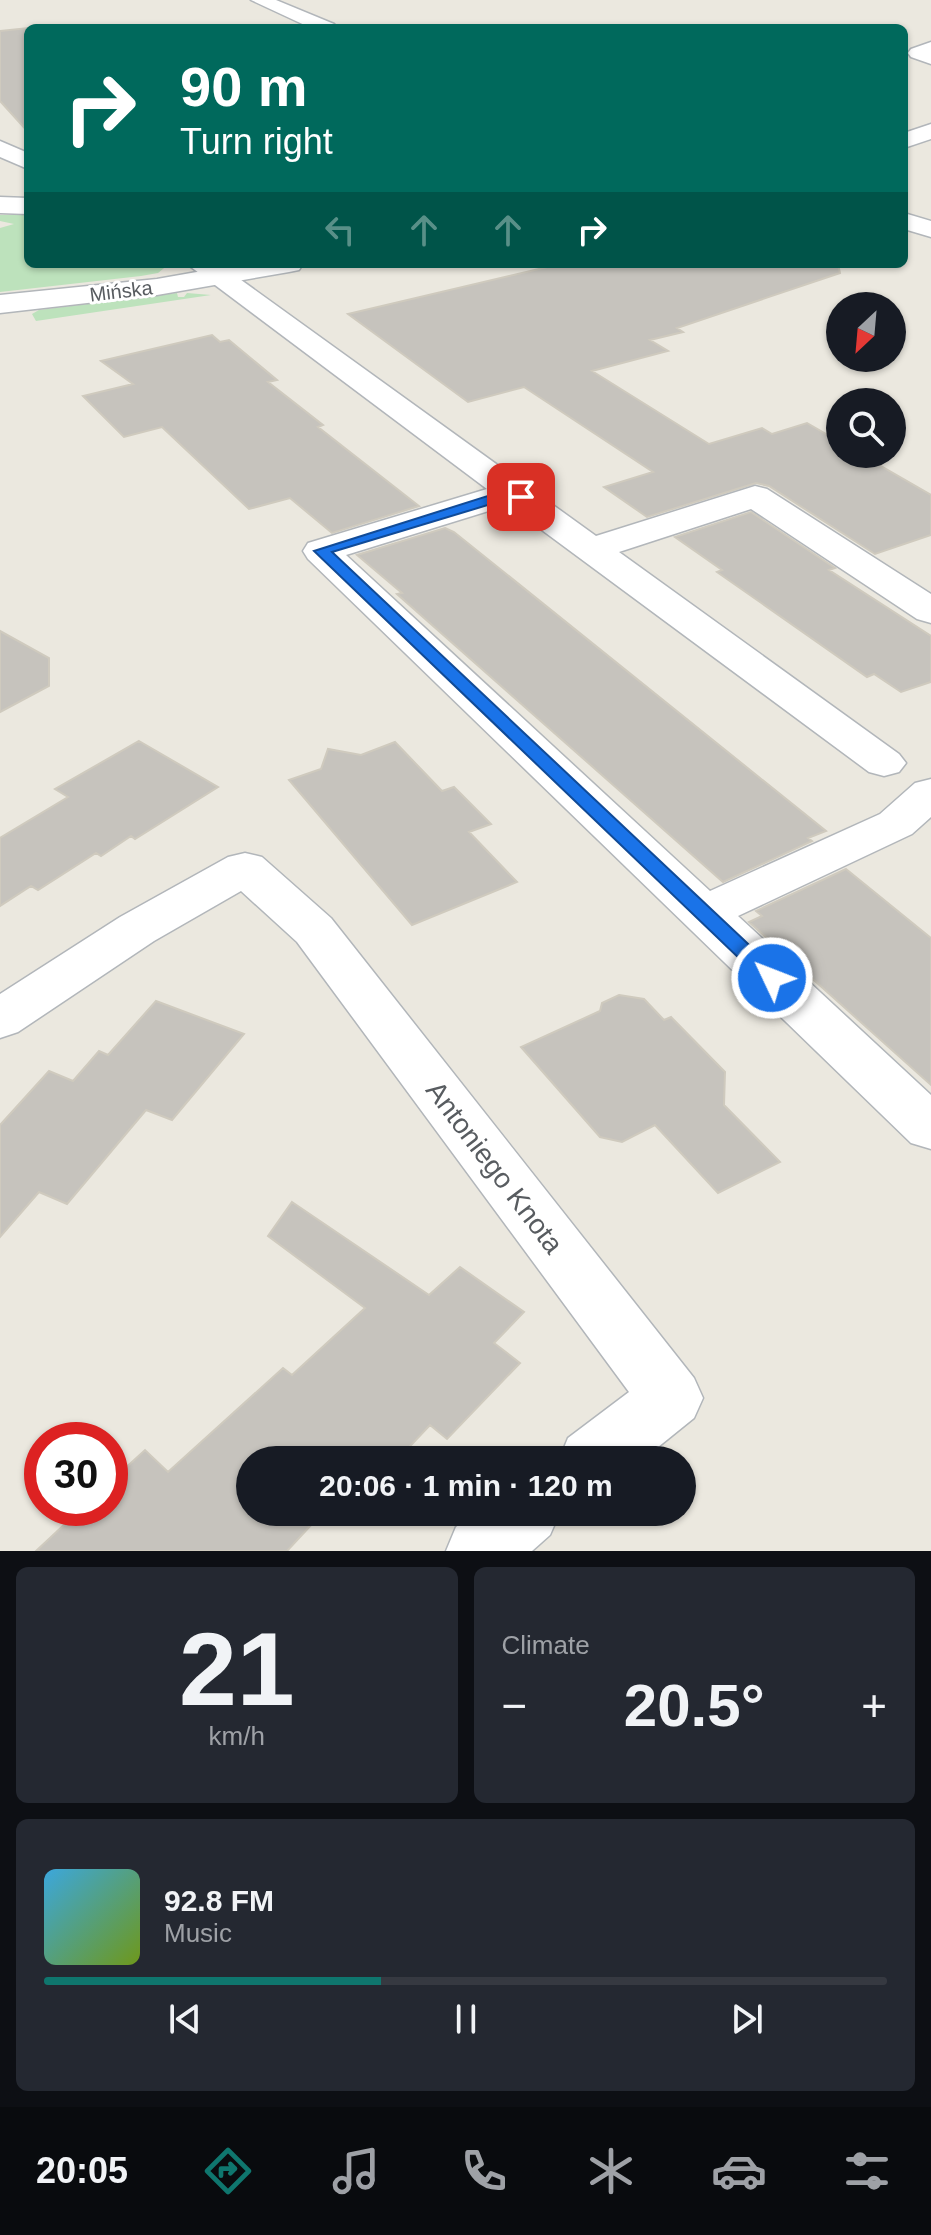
<!DOCTYPE html>
<html lang="en">
<head>
<meta charset="utf-8">
<style>
	:root { --surface:#171b24; --page:#242831; --text:#f1f3f6; --muted:#9ea1a6; --line:#363941; --accent:#0f766e }
	body { margin:0; font-family:Helvetica,sans-serif; background:var(--page); color:var(--text); height:100vh; display:flex; flex-direction:column; font-size:30px; white-space:nowrap }
	* { box-sizing:border-box; margin:0 }
	p { font-size:26px; color:var(--muted) }
	.icon { flex:none; width:44px; height:44px; fill:none; stroke:currentColor; stroke-width:2; stroke-linecap:round; stroke-linejoin:round }
	.map { position:relative; height:1551px; overflow:hidden }
	.drawer { display:flex; flex-direction:column; gap:16px; padding:16px; background:#0d0f14; flex:1 }
	.drawer>* { flex:none }
	.guide { position:absolute; left:24px; top:24px; width:884px; height:244px; border-radius:12px; box-shadow:0 2px 6px #0004; background:#00695c; color:#fff; overflow:hidden }
	.needle { width:52px; rotate:206deg }
	.fabs { position:absolute; left:826px; top:292px; display:grid; gap:16px }
	.fabs a { display:grid; place-items:center; width:80px; height:80px; border-radius:50%; background:var(--surface); box-shadow:0 2px 6px #0004; font-size:40px }
	.speed { position:absolute; left:24px; top:1422px; display:flex; gap:16px; font-size:40px; font-weight:700; text-align:center }
	.speed>* { display:grid; place-content:center; width:104px; height:104px; border-radius:50%; background:var(--surface); box-shadow:0 2px 6px #0004; line-height:1 }
	.speed .limit { border:12px solid #d22; background:#fff; color:#111 }
	.pin { position:absolute; display:grid; place-items:center; width:68px; height:68px; color:#fff; margin:-34px; border-radius:16px; box-shadow:0 4px 12px #0006 }
	.me { position:absolute; width:88px; margin:-44px; rotate:313deg; stroke-linejoin:round; filter:drop-shadow(0 0 6px #0008) }
	.turn { display:flex; align-items:center; gap:28px; height:168px; padding:0 24px; font-size:36px }
	.turn .icon { width:104px; height:104px; stroke-width:2.5 }
	.turn b { display:block; font-size:56px; line-height:68px }
	.lanes { display:flex; align-items:center; height:76px; padding:0 24px; background:#0003; justify-content:center; gap:40px; direction:ltr }
	.lanes .off { opacity:.35 }
	.big { font-size:60px; font-weight:700; line-height:1.1 }
	.drawer .tile { flex:1; display:flex; flex-direction:column; justify-content:center; gap:12px; min-width:0; padding:0 28px; border-radius:12px; background:var(--page) }
	.drawer .dial { align-items:center; gap:0 }
	.dial b { font-size:104px; line-height:1 }
	.song { display:flex; align-items:center; gap:24px }
	.cover { width:96px; height:96px; border-radius:12px; background:linear-gradient(135deg,hsl(200 70% 55%),hsl(80 70% 35%)) }
	.played { height:8px; border-radius:4px; background:linear-gradient(90deg,var(--accent) 40%,var(--line) 40%) }
	.keys { display:flex; justify-content:space-around; direction:ltr }
	.heat { display:flex; justify-content:space-between; align-items:center; font-size:44px; direction:ltr }
	.drawer .tiles { flex:1; display:grid; gap:16px; grid-template-columns:1fr 1fr }
	.tile:last-child { grid-column:span 2 }
	.trip { position:absolute; left:236px; top:1446px; width:460px; height:80px; border-radius:40px; background:var(--surface); box-shadow:0 2px 6px #0004; font-weight:700; line-height:80px; text-align:center }
	.menu { display:flex; height:128px; justify-content:space-around; align-items:center; background:#090b0e; color:var(--muted) }
	.menu .icon { width:56px; height:56px }
	.menu .current { color:var(--accent) }
	.menu b { font-size:36px; color:var(--text) }
	.map>svg:first-child { display:block }
</style>
</head>
<body>
<div class="map">
<svg width="931" height="1551" viewBox="0 0 931 1551">
	<rect width="100%" height="100%" fill="#ebe8df"/>
	<path fill="#bde2bc" d="M0,215h28v49h141l-11,9 -17,3 -141,16v-64l14,-4 -14,-3z
		M177,293l1,4h6l3,-4 24,2 -175,26 -4,-7 7,-4z"/>
	<path fill="#c6c3bd" stroke="#cfcabe" stroke-width="2" d="M28,28v104l-28,-31v-70z
		M560,264h278l2,9 -163,55 6,4 -33,8 18,11 -76,20 117,73 53,-16 10,6 35,-11 33,19v12h20l71,41v40l-56,19 -106,-68 -13,-3 -109,34 -43,-30 49,-15 -129,-85 -56,15 -120,-88z
		M212,335l8,7 9,-2 48,40 -9,2 55,43 -5,2 101,79 -87,27 -42,-35 -41,11 -87,-82 -38,10 -41,-41 50,-12 -32,-23z
		M751,512l84,56 -6,2 102,66v46l-30,10 -27,-18 -7,3 -150,-105 5,-2 -47,-33z
		M445,528l9,4 372,299 -18,7 4,3 -89,41 -326,-288 5,-1 -45,-38z
		M0,631l49,27v28l-49,26z
		M139,741l79,46 -83,52 -4,-3 -30,20 -5,-3 -58,37 -7,-4 -31,20v-68l68,-41 -13,-8z
		M395,742l47,49 12,-4 37,37 -22,8 48,50 -105,43 -123,-145 32,-11 7,-20 33,6z
		M846,869l85,69v147l-182,-163 13,-6 -6,-5z
		M619,995l25,4 20,21 7,-3 54,55 -1,33 56,57 -62,31 -63,-68 -33,17 -22,-5 -79,-90 79,-36 2,-8z
		M156,1001l88,33 -72,86 -26,-10 -79,94 -28,-12 -39,45v-112l49,-54 24,10 26,-30 9,4z
		M292,1202l137,93 31,-28 64,45 -30,31 26,20 -73,76 -17,-14 -33,35h-147v52h58l-2,2 6,10 -25,27h-251l46,-43h28v-26l35,-32 23,22 115,-104 9,7 73,-67 -97,-72z"/>
	<g fill="none" stroke-linecap="round" stroke-linejoin="round">
		<defs>
			<path id="minor" d="M251,0h25l58,24 3,4h-26z
				M931,42v22l-20,-7 -3,-4 3,-4z
				M0,141l28,12v16l-28,-12z
				M0,197l28,1v16l-28,-1z
				M904,213l27,8v16l-27,-8z
				M187,264h32l377,272 159,-50 12,3 164,105v29l-14,-4 -166,-110 -132,43 280,202 7,9 -7,9 -15,4 -15,-4 -361,-267 -162,50 364,336 170,-77 35,-31 16,-4v38l-19,17 -174,82 193,179v54l-20,-6 -603,-584 -5,-8 5,-8 179,-54z
				M245,853l17,4 69,61 363,460 9,20 -9,20 -52,42h-83l9,-22 61,-46 -332,-450 -56,-51 -87,50 -136,91 -18,6v-44l120,-77 108,-60z
				M475,1512h85l-10,23 -18,16h-86l10,-24z"/>
			<path id="tertiary" d="M931,124v15l-27,9v-15z
				M242,264h61l-4,6 -10,2 -132,23 -157,18v-18l157,-16z"/>
		</defs>
		<use href="#minor" stroke="#b2b6ba" stroke-width="3"/>
		<use href="#tertiary" stroke="#b2b6ba" stroke-width="3"/>
		<use href="#minor" fill="#fff" fill-rule="evenodd"/>
		<use href="#tertiary" fill="#fff" fill-rule="evenodd"/>
	</g>
	<path fill="#1a73e8" stroke="#114b97" stroke-width="2" d="M513,488l13,6v6l-15,-2 -179,54 447,421 3,5 -3,5h-14l-451,-432z"/>
	<g text-anchor="middle" stroke-width="6" stroke-linejoin="round" paint-order="stroke">
		<g font-size="20" fill="#585c60" stroke="#fff">
			<text transform="translate(121 291) rotate(-7)" y="7">Mińska</text>
		</g>
		<g font-size="28" fill="#585c60" stroke="#fff">
			<text transform="translate(495 1167) rotate(53)" y="10">Antoniego Knota</text>
		</g>
	</g>
</svg>
<div class="fabs">
<a><svg class="needle" viewBox="-14 -14 28 28"><path d="M0-13l5 13h-10z" fill="#e53935"/><path d="M0 13l5-13h-10z" fill="#9ea1a6"/></svg></a>
<a><svg class="icon" aria-label="search" viewBox="0 0 24 24"><circle cx="10" cy="10" r="6"/><path d="M15 15l6 6"/></svg></a>
</div>
<div class="speed"><div class="limit">30</div></div>
<div class="pin" style="left:521px;top:497px;background:#d93025"><svg class="icon" aria-label="arrive" viewBox="0 0 24 24"><path d="M6 21V4h12l-3 4 3 4H6"/></svg></div>
<svg class="me" style="left:772px;top:978px" viewBox="-20 -20 40 40"><circle r="17" fill="#1a73e8" stroke="#fff" stroke-width="3"/><path d="M0-11L8 9 0 5-8 9z" fill="#fff"/></svg>
<div class="trip">20:06 · 1 min · 120 m</div>
<div class="guide">
<div class="turn"><svg class="icon" aria-label="right" viewBox="0 0 24 24"><path d="M7 20v-9h11M14 6l5 5-5 5"/></svg><div><b>90 m</b>Turn right</div></div>
<div class="lanes"><svg class="icon off" aria-label="left" viewBox="0 0 24 24"><path d="M17 20v-9H6M10 6l-5 5 5 5"/></svg><svg class="icon off" aria-label="ahead" viewBox="0 0 24 24"><path d="M12 20V5M6 11l6-6 6 6"/></svg><svg class="icon off" aria-label="ahead" viewBox="0 0 24 24"><path d="M12 20V5M6 11l6-6 6 6"/></svg><svg class="icon" aria-label="right" viewBox="0 0 24 24"><path d="M7 20v-9h11M14 6l5 5-5 5"/></svg></div>
</div>
</div>
<section class="drawer">
<div class="tiles">
<div class="tile dial"><b>21</b><p>km/h</p></div>
<div class="tile"><p>Climate</p>
<div class="heat"><a>−</a><b class="big">20.5°</b><a>+</a></div>
</div>
<div class="tile">
<div class="song"><i class="cover"></i><div><b>92.8 FM</b><p>Music</p></div></div>
<div class="played"></div>
<div class="keys"><svg class="icon" aria-label="previous" viewBox="0 0 24 24"><path d="M18 5L8 12l10 7zM5 5v14"/></svg><svg class="icon" aria-label="pause" viewBox="0 0 24 24"><path d="M8 5v14M16 5v14"/></svg><svg class="icon" aria-label="next" viewBox="0 0 24 24"><path d="M6 5l10 7-10 7zM19 5v14"/></svg></div>
</div>
</div>
</section>
<nav class="menu">
<b>20:05</b>
<svg class="icon current" aria-label="directions" viewBox="0 0 24 24"><path d="M12 3l9 9-9 9-9-9zM9 14v-3h6M13 9l2 2-2 2"/></svg>
<svg class="icon" aria-label="music" viewBox="0 0 24 24"><path d="M9 18V5l10-2v13"/><circle cx="6" cy="18" r="3"/><circle cx="16" cy="16" r="3"/></svg>
<svg class="icon" aria-label="phone" viewBox="0 0 24 24"><path d="M5 4h4l2 5-3 2q2 4 5 5l2-3 5 2v4C11 20 4 13 5 4z"/></svg>
<svg class="icon" aria-label="climate" viewBox="0 0 24 24"><path d="M12 3v18M4 7l16 10M4 17L20 7"/></svg>
<svg class="icon" aria-label="car" viewBox="0 0 24 24"><path d="M5 17H2v-5l4-1 3-4h7l3 4 3 1v5h-3M9 17h6M6 11h13"/><circle cx="7" cy="17" r="2"/><circle cx="17" cy="17" r="2"/></svg>
<svg class="icon" aria-label="filters" viewBox="0 0 24 24"><path d="M4 7h16M4 17h16"/><circle cx="9" cy="7" r="2"/><circle cx="15" cy="17" r="2"/></svg>
</nav>
</body>
</html>
